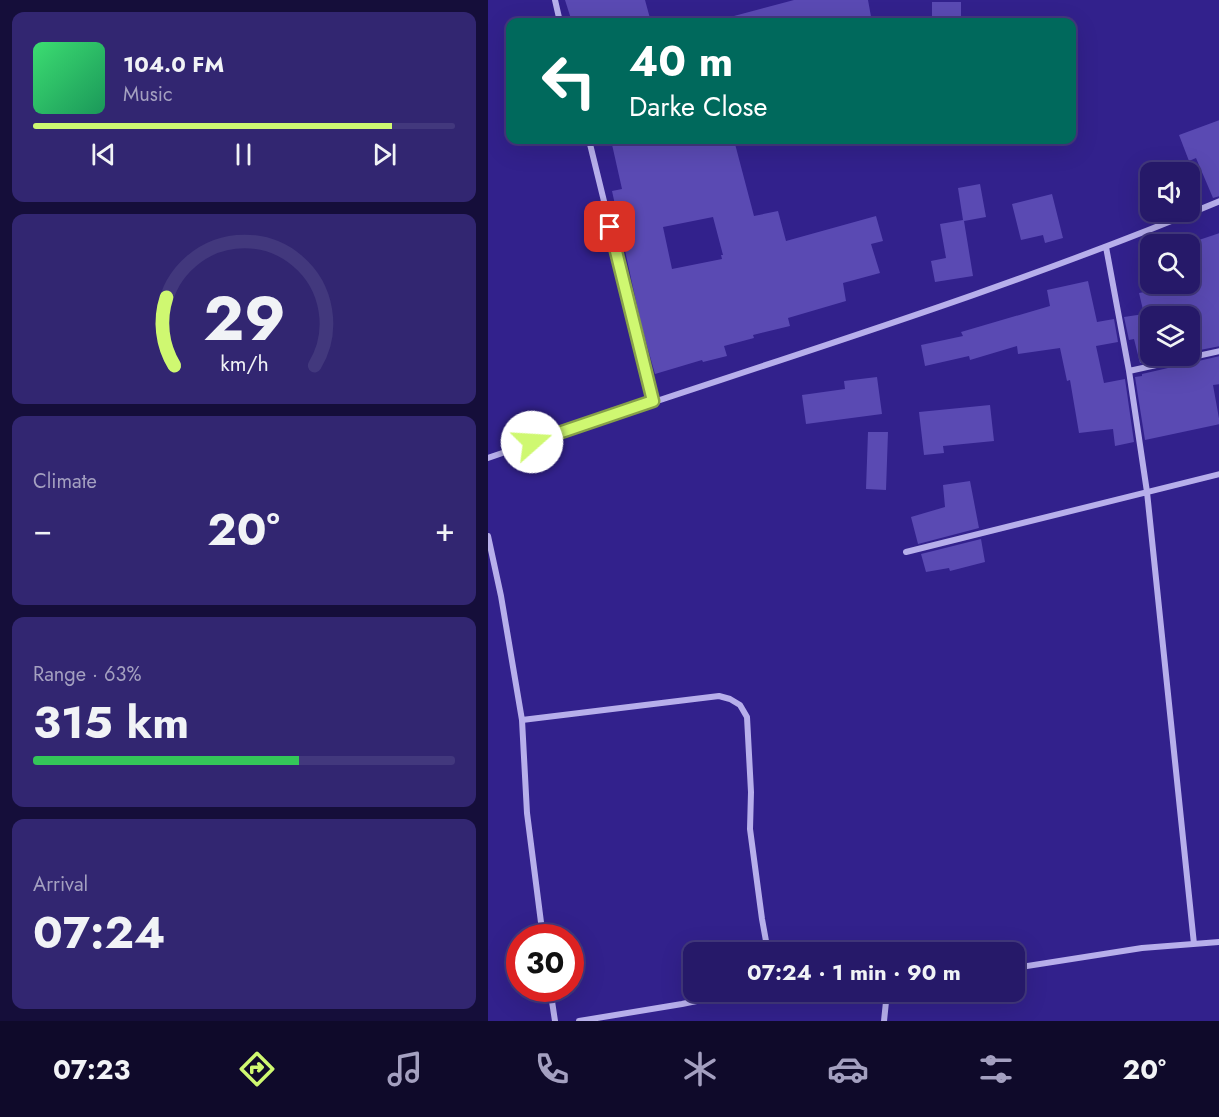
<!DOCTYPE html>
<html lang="en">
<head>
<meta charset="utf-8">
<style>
	:root { --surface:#261969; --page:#322671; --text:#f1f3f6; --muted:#a4a0c0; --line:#42387d; --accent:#cff871 }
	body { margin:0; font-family:Jost,sans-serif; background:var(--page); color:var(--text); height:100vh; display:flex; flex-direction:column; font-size:22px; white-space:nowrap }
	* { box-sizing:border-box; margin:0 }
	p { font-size:20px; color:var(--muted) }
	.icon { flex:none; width:33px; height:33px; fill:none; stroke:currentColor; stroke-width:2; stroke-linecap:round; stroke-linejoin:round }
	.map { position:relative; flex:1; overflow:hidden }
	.drawer { display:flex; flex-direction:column; gap:12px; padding:12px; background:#150e3a; width:488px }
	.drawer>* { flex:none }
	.banner { position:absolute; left:18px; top:18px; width:570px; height:126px; border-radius:12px; box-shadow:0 6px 24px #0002,0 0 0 2px var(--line); background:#00695c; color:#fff; overflow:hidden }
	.buttons { position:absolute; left:652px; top:162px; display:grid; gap:12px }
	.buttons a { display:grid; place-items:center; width:60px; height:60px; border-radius:12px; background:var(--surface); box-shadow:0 6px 24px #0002,0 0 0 2px var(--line); font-size:30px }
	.speed { position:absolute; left:18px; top:924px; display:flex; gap:12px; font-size:30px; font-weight:700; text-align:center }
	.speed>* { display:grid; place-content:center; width:78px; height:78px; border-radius:50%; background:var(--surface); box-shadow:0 6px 24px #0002,0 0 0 2px var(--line); line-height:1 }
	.speed .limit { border:9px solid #d22; background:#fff; color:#111 }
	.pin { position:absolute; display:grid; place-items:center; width:51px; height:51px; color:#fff; margin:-26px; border-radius:12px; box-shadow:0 3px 9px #0006 }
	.me { position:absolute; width:66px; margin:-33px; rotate:71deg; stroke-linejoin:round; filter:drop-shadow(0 0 4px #0008) }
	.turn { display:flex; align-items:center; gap:21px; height:126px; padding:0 24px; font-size:27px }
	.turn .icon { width:78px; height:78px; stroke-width:2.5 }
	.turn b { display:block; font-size:42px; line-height:51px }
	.big { font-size:45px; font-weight:700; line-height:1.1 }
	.drawer .tile { flex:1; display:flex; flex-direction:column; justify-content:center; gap:9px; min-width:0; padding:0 21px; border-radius:12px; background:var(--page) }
	.drawer .dial { align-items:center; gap:0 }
	.dial svg { height:156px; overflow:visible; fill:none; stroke:var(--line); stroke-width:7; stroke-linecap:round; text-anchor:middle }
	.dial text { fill:var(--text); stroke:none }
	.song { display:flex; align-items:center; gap:18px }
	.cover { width:72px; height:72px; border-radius:9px; background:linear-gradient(135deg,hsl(140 70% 55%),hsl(150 70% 35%)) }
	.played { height:6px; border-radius:3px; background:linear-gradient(90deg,var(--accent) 85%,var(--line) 85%) }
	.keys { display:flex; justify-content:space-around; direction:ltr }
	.heat { display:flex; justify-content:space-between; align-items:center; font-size:33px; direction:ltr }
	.charge { height:9px; border-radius:4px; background:linear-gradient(90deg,#34c759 63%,var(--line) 0) }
	.trip { position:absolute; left:195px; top:942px; width:342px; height:60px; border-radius:12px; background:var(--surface); box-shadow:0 6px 24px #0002,0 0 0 2px var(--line); font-weight:700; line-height:60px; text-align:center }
	.dock { display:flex; height:96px; justify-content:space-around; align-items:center; background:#0f0a2a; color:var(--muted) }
	.dock .icon { width:42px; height:42px }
	.dock .on { color:var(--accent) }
	.dock b { font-size:27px; color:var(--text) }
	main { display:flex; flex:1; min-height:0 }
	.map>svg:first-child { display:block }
</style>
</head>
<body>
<main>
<section class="drawer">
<div class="tile">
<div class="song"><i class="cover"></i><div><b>104.0 FM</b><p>Music</p></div></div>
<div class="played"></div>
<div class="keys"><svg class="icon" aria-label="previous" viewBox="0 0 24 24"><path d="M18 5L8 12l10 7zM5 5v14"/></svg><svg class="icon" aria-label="pause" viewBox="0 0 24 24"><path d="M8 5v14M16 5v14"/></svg><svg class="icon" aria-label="next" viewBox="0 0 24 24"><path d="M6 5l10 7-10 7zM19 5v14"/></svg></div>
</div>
<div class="tile dial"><svg viewBox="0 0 100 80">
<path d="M14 69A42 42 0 1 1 86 69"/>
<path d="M14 69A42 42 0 0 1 10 34" stroke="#cff871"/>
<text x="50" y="56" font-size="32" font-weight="700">29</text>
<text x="50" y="72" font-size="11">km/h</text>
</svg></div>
<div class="tile"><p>Climate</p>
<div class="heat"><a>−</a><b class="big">20°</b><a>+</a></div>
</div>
<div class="tile"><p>Range · 63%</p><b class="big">315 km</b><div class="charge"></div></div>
<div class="tile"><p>Arrival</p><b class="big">07:24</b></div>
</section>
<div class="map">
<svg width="732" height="1021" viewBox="0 0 732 1021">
	<rect width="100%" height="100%" fill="#32218c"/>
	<path fill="#5a4ab3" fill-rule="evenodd" d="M77,0h80l6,22h-79z
		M306,0h74l4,22h-138v-6z
		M444,2h29v20h-29z
		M732,120v76l-7,2 -17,-40 -7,3 -10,-26z
		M123,140h123l20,76 24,-5 8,30 90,-25 7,25 -12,3 9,29 -37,10 3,18 -58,17 2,8 -37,9 1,3 -30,8 3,10 -24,6 -1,-2 -47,14 -14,-50 -29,-133 10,-2zM225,217l10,38h-2l1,4 -50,10 -9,-42z
		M492,184l6,33 -22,4 9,55 -38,6 -4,-21 15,-3 -6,-34 23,-4 -5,-32z
		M564,194l11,44 -18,5 -2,-8 -22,5 -9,-36z
		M732,233v113l-30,6v-36h-39v40h24l-35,7 -6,-24 -5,1 -5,-23 20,-3 -5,-21 51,-9v-41z
		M600,281l9,41 17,-3 4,23 -22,4 8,37 21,-4 9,63 -19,4 -2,-17 -34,4 -9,-53 -3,1 -7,-33 -42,6 -1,-8 -47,14 -1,-4 -44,10 -4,-21 42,-9 -2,-4 89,-26 -3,-16z
		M732,356v28l-7,1 7,39 -75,16 -10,-63 7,-1v-2z
		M389,377l5,37 -76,10 -4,-29 43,-6 -1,-8z
		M502,405l4,36 -51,5 1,7 -20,2 -5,-43z
		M380,432h20l-2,58 -20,-1z
		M482,481l9,47 -61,16 -7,-27 34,-10 -2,-22z
		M493,539l4,23 -35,9 -1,-3 -23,4 -5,-18z"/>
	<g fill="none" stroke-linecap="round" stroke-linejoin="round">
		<path stroke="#b7afeb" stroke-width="6" d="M67,0l5,22
			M101,140l64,261
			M618,247l23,124 18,121 47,452
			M641,371l91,-20
			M0,458c244,-85 493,-157 732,-257
			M0,536l13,60 21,124 5,93 16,125
			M418,552l314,-78
			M34,720l197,-24 11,3 10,6 7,12 4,75 -1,37 12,90 6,33
			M526,968l128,-20 78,-6
			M62,988l5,33
			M91,1021l103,-17 58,-12
			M396,1021l3,-29"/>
	</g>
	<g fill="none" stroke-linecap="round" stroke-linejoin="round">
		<defs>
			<path id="route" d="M44,442l121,-41 -43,-174"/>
		</defs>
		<use href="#route" stroke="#87a149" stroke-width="15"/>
		<use href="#route" stroke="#cff871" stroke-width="10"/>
	</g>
</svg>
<div class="buttons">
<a><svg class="icon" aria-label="sound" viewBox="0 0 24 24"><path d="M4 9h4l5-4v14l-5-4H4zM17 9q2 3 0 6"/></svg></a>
<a><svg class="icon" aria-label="search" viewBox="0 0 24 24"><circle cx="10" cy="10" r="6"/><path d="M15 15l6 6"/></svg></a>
<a><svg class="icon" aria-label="layers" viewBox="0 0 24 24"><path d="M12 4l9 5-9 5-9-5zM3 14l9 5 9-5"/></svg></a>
</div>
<div class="speed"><div class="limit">30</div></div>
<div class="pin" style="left:122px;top:227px;background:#d93025"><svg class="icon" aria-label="arrive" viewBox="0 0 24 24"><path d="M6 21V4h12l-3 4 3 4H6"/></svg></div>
<svg class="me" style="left:44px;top:442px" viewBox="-20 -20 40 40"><circle r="19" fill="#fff"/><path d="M0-13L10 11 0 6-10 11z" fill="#cff871"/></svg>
<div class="trip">07:24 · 1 min · 90 m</div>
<div class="banner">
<div class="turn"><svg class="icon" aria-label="left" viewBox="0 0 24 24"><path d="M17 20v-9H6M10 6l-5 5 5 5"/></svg><div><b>40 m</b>Darke Close</div></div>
</div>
</div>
</main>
<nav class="dock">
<b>07:23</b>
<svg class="icon on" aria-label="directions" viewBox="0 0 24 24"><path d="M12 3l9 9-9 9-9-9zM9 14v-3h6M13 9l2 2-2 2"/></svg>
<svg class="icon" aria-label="music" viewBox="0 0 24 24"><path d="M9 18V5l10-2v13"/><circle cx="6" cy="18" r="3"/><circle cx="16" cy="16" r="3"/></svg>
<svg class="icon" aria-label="phone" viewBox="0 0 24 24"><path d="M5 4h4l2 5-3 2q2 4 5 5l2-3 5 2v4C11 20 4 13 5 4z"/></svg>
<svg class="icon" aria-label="climate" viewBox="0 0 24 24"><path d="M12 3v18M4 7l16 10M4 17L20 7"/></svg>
<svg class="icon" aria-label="car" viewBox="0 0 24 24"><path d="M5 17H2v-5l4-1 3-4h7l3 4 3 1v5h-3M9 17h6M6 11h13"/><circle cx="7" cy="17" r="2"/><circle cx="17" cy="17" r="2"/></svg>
<svg class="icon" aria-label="filters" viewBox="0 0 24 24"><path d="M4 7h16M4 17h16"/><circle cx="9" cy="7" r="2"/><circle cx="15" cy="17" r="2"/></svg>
<b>20°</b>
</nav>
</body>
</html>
